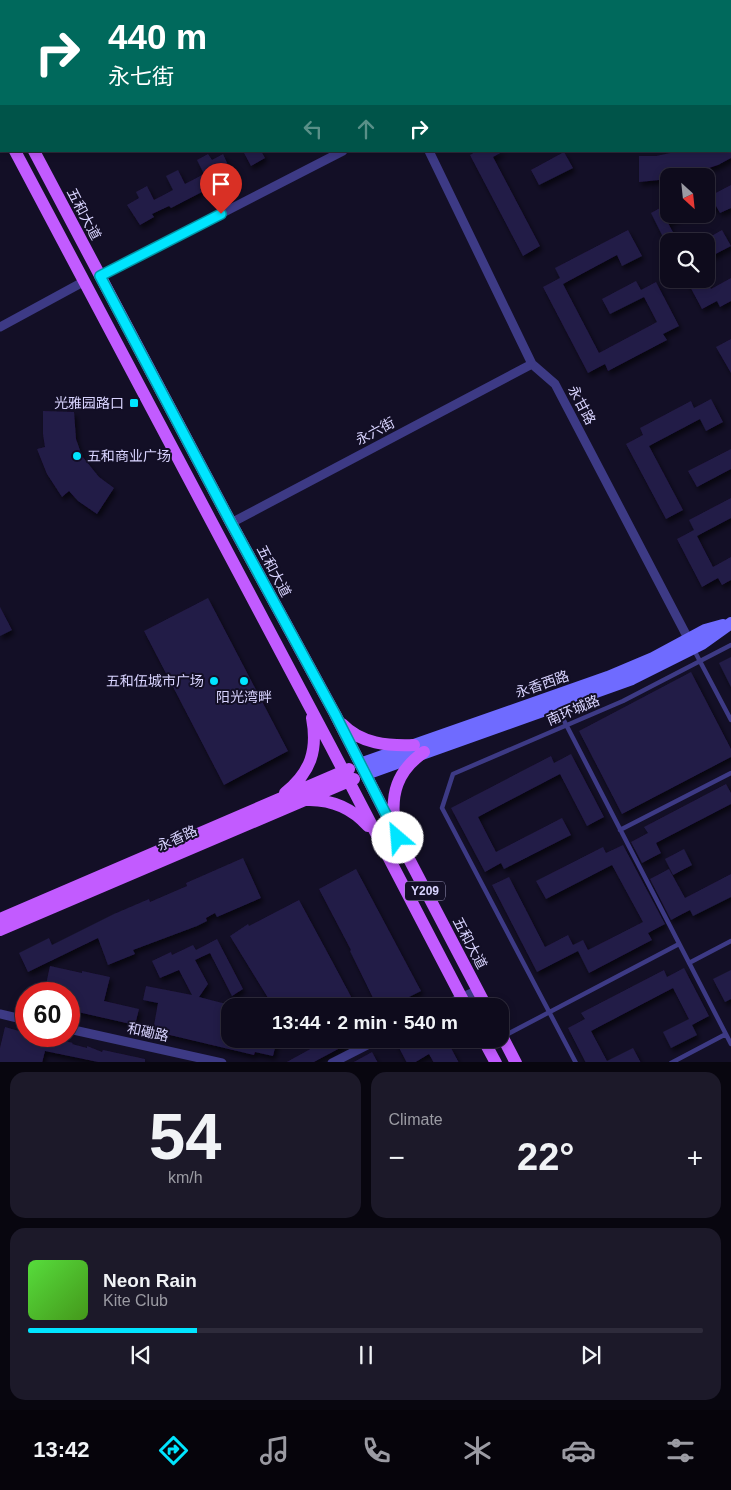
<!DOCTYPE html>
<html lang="en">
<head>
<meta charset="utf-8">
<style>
	:root { --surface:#0e0b1c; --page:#1c1929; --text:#f1f3f6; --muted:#9b9ba3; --line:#2e2b3b; --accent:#00e5ff }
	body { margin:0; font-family:Arial,"Noto Sans SC",sans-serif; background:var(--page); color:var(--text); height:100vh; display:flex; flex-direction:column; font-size:19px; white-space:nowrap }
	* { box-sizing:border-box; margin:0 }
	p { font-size:16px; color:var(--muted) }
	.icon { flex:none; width:28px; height:28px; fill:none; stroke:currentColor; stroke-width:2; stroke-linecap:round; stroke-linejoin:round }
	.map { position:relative; height:1062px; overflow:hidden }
	.side { display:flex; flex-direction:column; gap:10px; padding:10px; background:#08060f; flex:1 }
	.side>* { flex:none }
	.top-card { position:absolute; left:0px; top:0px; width:731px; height:152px; box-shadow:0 2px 8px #0003,0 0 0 1px var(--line); background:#00695c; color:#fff; overflow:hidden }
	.needle { width:32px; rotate:153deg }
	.buttons { position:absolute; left:660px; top:168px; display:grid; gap:10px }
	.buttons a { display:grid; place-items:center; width:55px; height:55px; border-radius:10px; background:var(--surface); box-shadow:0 2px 8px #0003,0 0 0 1px var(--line); font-size:25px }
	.speed { position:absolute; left:15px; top:982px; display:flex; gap:10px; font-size:25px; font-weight:700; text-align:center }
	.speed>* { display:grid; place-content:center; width:65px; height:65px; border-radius:50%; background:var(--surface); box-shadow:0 2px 8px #0003,0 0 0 1px var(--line); line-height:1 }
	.speed .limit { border:8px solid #d22; background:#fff; color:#111 }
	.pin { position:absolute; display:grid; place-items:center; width:42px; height:42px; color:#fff; margin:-51px -21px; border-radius:50% 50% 50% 0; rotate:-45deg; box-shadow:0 0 5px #0007 }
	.pin .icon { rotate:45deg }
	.me { position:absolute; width:55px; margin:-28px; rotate:333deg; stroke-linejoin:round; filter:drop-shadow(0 0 4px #0008) }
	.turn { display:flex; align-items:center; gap:18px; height:105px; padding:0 25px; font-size:22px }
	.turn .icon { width:65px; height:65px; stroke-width:2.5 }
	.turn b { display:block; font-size:35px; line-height:42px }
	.lanes { display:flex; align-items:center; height:48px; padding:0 25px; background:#0003; justify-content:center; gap:25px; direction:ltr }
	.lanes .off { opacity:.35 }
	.big { font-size:38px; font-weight:700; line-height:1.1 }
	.side .card { flex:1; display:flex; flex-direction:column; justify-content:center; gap:8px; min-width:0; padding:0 18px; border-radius:15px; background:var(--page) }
	.side .dial { align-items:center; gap:0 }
	.dial b { font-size:65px; line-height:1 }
	.song { display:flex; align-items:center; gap:15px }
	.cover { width:60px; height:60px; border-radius:8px; background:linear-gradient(135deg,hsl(110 70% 55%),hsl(100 70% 35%)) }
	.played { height:5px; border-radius:2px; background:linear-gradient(90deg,var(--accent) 25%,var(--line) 25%) }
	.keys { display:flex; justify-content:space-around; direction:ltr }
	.heat { display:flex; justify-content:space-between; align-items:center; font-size:28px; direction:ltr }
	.side .tiles { flex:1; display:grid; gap:10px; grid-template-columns:1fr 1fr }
	.card:last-child { grid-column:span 2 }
	.trip { position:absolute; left:221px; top:998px; width:288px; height:50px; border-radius:15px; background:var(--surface); box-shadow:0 2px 8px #0003,0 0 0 1px var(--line); font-weight:700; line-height:50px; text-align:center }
	.dock { display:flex; height:80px; justify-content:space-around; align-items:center; background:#06040b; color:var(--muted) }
	.dock .icon { width:35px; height:35px }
	.dock .selected { color:var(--accent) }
	.dock b { font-size:22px; color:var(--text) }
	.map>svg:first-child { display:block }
</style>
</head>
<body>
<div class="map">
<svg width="731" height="1063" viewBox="0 0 731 1063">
	<defs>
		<filter id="shadow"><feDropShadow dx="2.5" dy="4" stdDeviation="2.5" flood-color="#0009"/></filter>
	</defs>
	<rect width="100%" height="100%" fill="#130f26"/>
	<path fill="#241b47" filter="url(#shadow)" d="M243,151h18l4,7 -14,8z
		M477,151h27l-11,6 47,89 -17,10 -53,-101z
		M680,151h51v7l-13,7 -33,11h-16v3l-30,3v-26h17z
		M564,152l9,16 -34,17 -8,-15z
		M208,154l4,6 11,-6 10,22 -14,7 -2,-3 -17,9 2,3 -31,16 -2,-2 -17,8 2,3 -14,8 -13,-20 12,-7 -3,-6 11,-6 7,14 19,-10 -7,-14 12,-6 7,14 19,-10 -7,-14z
		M731,185v23l-11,5 -4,-7 -10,5v-13z
		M669,203v11h15l-16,9 6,11 -10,5 -13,-26z
		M628,230l14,26 -20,10 -5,-11 -54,29 36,69 58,-31 -13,-25 -34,17 -8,-15 34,-18 5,9 15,-8 23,44 -16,8 4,6 -59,31 -3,-7 -17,9 -45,-86 17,-9 -5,-10z
		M722,230l9,16 -25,13v-20z
		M731,278v23l-11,6 -3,-6 -15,8 -16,-30h19l6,10z
		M731,339v34l-15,-26z
		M711,399l12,23 -17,9 -6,-12 -51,27 34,64 -17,9 -40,-75 17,-9 -3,-7 51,-27 3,7z
		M43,411l31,1 2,27 6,17 17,21 15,11 -17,26 -19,-13 -9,-10 -7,6 -15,-23 -10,-25 8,-2 -2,-13z
		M731,449v20l-34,18 -9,-16z
		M731,498v20l-34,18 16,31 18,-10v23l-9,5 -4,-7 -16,9 -25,-48 17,-9 -5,-10z
		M208,598l80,153 -64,34 -80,-154z
		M0,607l12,23 -12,6z
		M731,657v30l-12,-24z
		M691,672l40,77v8l-109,57 -43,-83z
		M571,754l33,63 -17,9 -27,-52 -82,43 18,35 66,-34 9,17 -67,34 -3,-6 -16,9 -34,-64 100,-52 3,7z
		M726,784l5,9v11l-75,39 5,10 -19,10 -11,-21 17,-9 -4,-6z
		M623,845l42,79 -17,9 4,7 -63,33 -11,-22 -41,21 -45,-87 17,-8 36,70 23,-12 5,10 10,-5 5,10 55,-28 -31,-57 -66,34 -10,-18 67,-34 3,6z
		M684,849l8,16 -19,10 -8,-16z
		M243,858l18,40 -44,19 -2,-4 -9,5 1,3 -10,5 -64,24 2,4 -27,11 -10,-27 -70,34 -9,-19 30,-15 3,7 62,-31 35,-15 1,3 37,-16 -1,-3z
		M356,869l65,122 -30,15h-14l-27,-55 1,-1 -32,-61z
		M669,869l16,29 46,-24v23l-38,19 -3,-6 -19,10 -21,-41z
		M299,900l33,61 24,45h-23l-3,-6 -12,6h-45l-43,-70 18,-12 1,2z
		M217,939l26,50 -11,7 -22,-43 -15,7 13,24 -9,13 31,8v26l-2,8 49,1 -4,16 -18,-4 -1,3 -101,-24 5,-28 -15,-3 3,-14 46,9 -13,-25 -19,8 -8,-17 19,-9 1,3 21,-10 3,5z
		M50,966l32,7v-2l28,6 -6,24 35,8 -4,16 -66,-15v-16h-25z
		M684,968l25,48 -17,9 -19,-37 -82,43 16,30 26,-13 8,15h-55l-18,-35 17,-9 -4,-6 83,-43 3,7z
		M731,970v29l-6,3 -12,-23z
		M689,1019l8,16 -26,13 -8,-16z
		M5,1027l21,6v3h20l27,7 -1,1 15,4v-2l15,6 1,-2 42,9v4h-42l-58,-12 -3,12h-42v-15z
		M322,1039h35l-45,24h-27l38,-21z
		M404,1039h39l5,9h3l8,15h-25l-5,-9 -15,9h-7l-11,-21z
		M372,1052l6,11h-26z"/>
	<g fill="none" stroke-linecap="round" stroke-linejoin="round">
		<path stroke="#3d3a85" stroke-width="4.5" d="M694,650l37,70
			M557,707l174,337
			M620,830l111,-57
			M689,963l42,-22
			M504,1036l175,-92
			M576,1063l-134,-255 11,-34 170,-73 108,-56
			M671,1063l55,-29"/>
		<path stroke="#3d3a85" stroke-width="9" d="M360,0l1,1
			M429,151l103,213 23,20 136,260
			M100,276l243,-125
			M0,327l83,-45
			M231,523l301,-159
			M443,1006l35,-16
			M0,1014l26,6
			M69,1029l153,34
			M332,1063l47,-24"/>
		<path stroke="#6f6bff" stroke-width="12" d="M360,764l248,-87 45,-19 52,-28 18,-5
			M366,774l266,-95 70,-35 29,-21"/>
		<path stroke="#c25bff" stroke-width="12" d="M0,87l1,2
			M0,124l1,2
			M15,151l316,596 135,259
			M34,151l197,372 104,191 63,124 88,168
			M342,724c19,20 46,22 72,21
			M285,793c26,-21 33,-43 27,-75
			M306,800c25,-1 45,7 62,26
			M395,826c-5,-32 2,-55 29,-74
			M0,919l349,-150
			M0,930l354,-151
			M500,1032l16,31
			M483,1039l13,24"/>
	</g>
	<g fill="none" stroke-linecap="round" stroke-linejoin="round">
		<defs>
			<path id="route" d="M221,214l-121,62 131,247 104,191 63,124"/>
		</defs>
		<use href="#route" stroke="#0095a6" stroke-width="12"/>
		<use href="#route" stroke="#00e5ff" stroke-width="9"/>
	</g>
	<g fill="#00e5ff" stroke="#130f26" stroke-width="2">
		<rect x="129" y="398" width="10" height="10" rx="2.5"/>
		<circle cx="77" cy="456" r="5"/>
		<circle cx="214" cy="681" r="5"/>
		<circle cx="244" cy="681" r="5"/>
	</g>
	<g text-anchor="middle" stroke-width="4" stroke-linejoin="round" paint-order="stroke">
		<rect fill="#130f26" stroke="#9e99be" stroke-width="1" x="405" y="881.5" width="40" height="19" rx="4"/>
		<g font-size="12" font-weight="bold" fill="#d9d4ff">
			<text x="425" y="895">Y209</text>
		</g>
		<g font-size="14" fill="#d9d4ff" stroke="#130f26">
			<text transform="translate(84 214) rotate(62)" y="5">五和大道</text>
			<text transform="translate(582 405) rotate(62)" y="5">永甘路</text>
			<text transform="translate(375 431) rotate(-28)" y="5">永六街</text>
			<text transform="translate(274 571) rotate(62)" y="5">五和大道</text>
			<text transform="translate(542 684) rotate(-19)" y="5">永香西路</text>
			<text transform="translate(573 710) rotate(-23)" y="5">南环城路</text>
			<text transform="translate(177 838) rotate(-24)" y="5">永香路</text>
			<text transform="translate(470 943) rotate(62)" y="5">五和大道</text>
			<text transform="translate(148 1032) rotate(12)" y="5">和磡路</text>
		</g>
		<g font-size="14" fill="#d9d4ff" stroke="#130f26" text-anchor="end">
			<text x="124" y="408">光雅园路口</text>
			<text x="87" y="461" text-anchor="start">五和商业广场</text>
			<text x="204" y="686">五和伍城市广场</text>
			<text x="244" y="702" text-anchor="middle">阳光湾畔</text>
		</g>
	</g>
</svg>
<div class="buttons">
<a><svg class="needle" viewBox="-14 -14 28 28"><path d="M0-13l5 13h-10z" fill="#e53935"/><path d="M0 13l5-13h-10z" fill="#9b9ba3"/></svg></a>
<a><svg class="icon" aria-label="search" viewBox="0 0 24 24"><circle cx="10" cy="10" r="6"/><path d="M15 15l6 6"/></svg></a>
</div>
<div class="speed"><div class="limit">60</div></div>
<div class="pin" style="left:221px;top:214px;background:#d93025"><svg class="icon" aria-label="arrive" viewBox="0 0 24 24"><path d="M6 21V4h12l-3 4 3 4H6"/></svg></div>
<svg class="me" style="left:398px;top:838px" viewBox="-20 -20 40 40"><circle r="19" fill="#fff"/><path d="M0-13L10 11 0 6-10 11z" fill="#00e5ff"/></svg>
<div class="trip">13:44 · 2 min · 540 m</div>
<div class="top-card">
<div class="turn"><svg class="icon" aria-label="right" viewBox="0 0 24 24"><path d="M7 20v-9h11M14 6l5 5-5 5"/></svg><div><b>440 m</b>永七街</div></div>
<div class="lanes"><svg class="icon off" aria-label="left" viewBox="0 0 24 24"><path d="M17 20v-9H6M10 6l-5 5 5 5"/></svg><svg class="icon off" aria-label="ahead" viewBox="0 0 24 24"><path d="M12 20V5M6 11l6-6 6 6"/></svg><svg class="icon" aria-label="right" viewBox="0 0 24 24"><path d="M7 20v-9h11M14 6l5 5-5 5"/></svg></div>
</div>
</div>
<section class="side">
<div class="tiles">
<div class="card dial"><b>54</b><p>km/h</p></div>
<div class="card"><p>Climate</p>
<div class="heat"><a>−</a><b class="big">22°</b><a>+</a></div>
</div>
<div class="card">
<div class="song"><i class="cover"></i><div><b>Neon Rain</b><p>Kite Club</p></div></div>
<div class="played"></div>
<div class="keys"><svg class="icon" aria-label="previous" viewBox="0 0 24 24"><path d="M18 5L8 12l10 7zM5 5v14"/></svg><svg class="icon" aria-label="pause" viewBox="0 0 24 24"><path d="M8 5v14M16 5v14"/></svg><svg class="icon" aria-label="next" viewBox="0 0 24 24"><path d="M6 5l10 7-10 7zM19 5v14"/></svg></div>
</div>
</div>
</section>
<nav class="dock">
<b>13:42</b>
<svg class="icon selected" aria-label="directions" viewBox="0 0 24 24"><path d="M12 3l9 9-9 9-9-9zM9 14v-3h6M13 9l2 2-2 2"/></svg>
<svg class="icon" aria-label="music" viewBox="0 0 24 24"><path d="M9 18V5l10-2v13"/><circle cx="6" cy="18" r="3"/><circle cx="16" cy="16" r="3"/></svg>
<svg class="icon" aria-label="phone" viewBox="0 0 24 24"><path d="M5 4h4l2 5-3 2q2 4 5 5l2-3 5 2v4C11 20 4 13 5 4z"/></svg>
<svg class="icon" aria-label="climate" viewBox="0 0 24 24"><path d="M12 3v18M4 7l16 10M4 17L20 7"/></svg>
<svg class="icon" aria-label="car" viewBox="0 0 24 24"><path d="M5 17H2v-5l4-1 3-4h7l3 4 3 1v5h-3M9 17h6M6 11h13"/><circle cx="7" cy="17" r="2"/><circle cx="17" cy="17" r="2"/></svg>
<svg class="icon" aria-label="filters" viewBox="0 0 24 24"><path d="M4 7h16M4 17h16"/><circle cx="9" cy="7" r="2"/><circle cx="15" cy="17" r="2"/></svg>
</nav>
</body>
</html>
